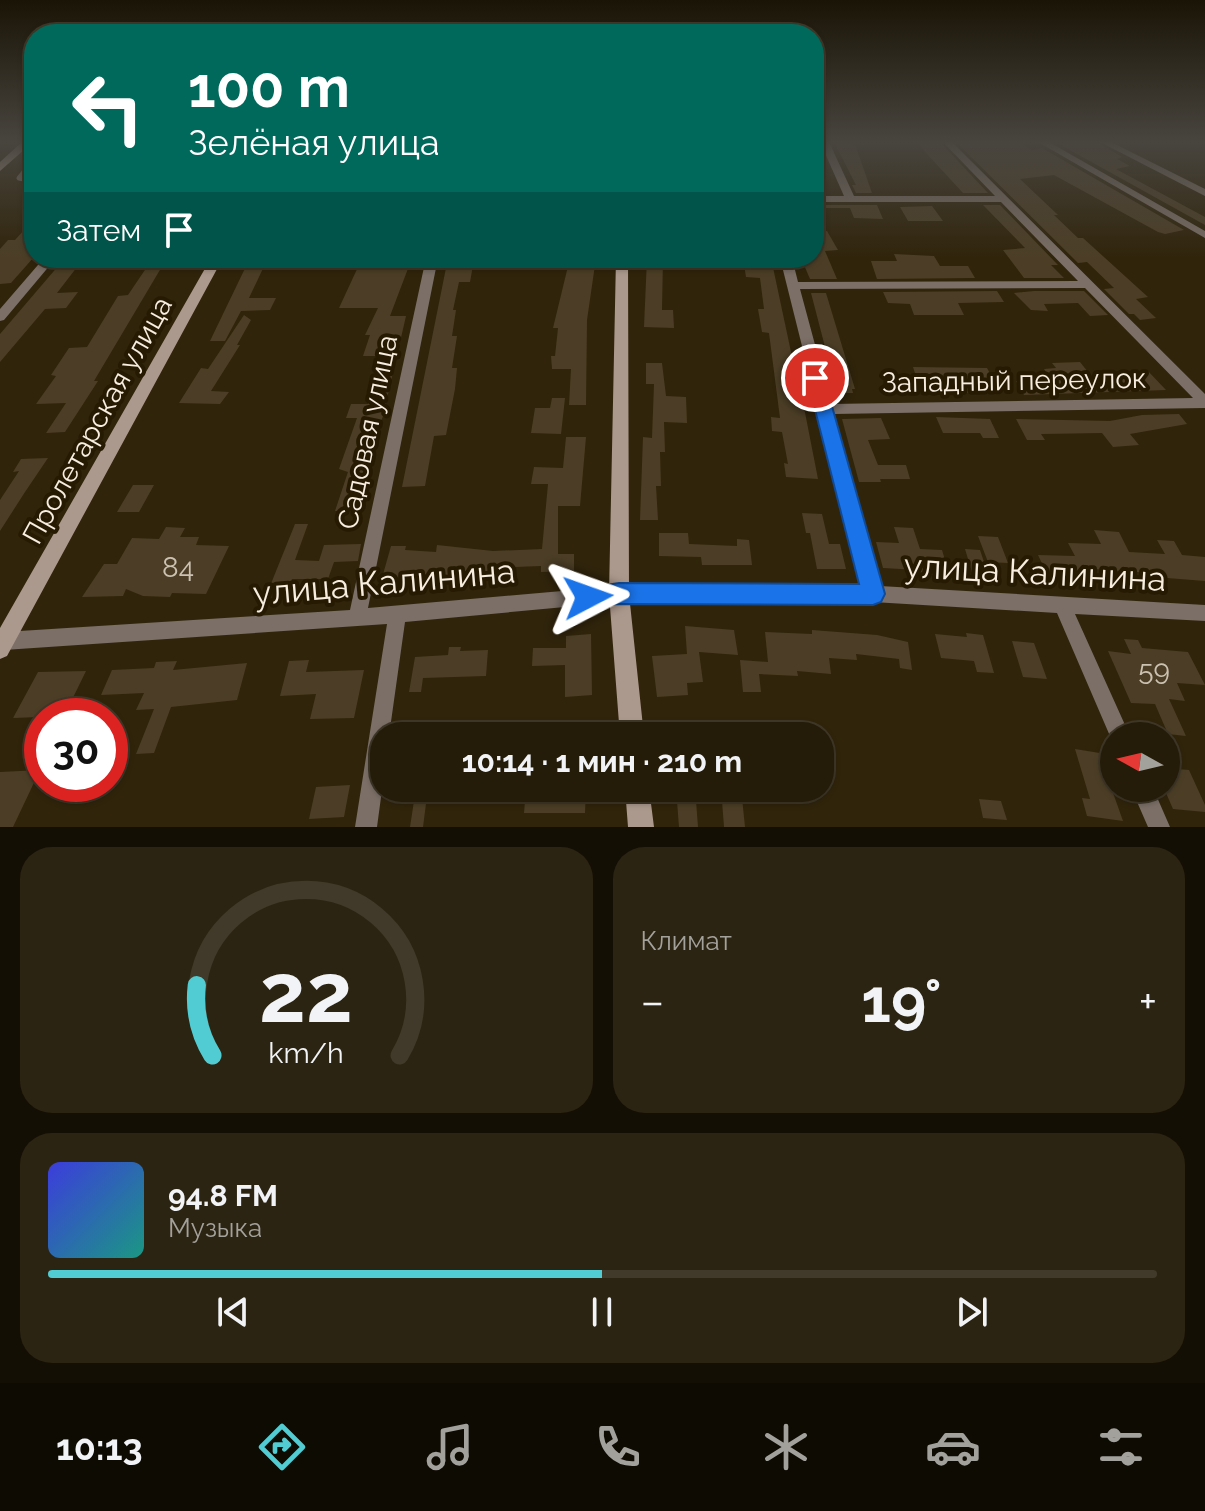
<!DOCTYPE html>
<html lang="ru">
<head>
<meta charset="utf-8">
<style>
	:root { --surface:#241b08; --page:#2c2412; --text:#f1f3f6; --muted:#a3a19c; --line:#413929; --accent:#51ccd2 }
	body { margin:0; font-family:Raleway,sans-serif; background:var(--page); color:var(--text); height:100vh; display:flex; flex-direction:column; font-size:30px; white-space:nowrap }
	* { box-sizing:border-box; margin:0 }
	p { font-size:26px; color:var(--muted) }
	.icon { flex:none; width:44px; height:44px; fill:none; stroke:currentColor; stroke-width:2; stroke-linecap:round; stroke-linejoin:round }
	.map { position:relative; height:827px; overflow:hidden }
	.side { display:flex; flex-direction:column; gap:20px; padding:20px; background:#140f04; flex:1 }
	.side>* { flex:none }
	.hud { position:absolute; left:24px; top:24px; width:800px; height:244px; border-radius:32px; box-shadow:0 2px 6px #0004,0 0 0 2px var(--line); background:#00695c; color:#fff; overflow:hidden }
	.needle { width:52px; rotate:278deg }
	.controls { position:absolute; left:1100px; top:722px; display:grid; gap:16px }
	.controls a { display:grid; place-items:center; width:80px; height:80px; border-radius:50%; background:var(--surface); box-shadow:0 2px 6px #0004,0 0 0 2px var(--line); font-size:40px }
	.speed { position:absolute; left:24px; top:698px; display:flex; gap:16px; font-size:40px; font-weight:700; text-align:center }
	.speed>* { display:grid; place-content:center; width:104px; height:104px; border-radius:50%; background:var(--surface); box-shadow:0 2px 6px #0004,0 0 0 2px var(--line); line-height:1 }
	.speed .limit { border:12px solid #d22; background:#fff; color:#111 }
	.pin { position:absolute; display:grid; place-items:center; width:68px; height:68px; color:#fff; margin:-34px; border:4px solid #fff; border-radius:50%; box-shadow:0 2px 8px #0007 }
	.me { position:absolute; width:88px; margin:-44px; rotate:86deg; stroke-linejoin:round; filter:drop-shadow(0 0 6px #0008) }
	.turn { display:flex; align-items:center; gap:28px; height:168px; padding:0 32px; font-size:36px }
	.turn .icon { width:104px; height:104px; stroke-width:2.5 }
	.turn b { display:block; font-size:56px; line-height:68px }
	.then { display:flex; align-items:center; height:76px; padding:0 32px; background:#0003; gap:16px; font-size:30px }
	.big { font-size:60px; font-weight:700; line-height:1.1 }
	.side .widget { flex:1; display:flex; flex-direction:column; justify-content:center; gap:12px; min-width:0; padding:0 28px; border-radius:32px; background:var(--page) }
	.side .dial { align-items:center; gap:0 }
	.dial svg { height:208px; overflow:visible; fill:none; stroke:var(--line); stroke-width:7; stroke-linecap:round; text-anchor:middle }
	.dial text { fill:var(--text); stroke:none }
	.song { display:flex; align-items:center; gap:24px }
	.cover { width:96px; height:96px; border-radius:12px; background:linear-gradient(135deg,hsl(240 70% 55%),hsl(170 70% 35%)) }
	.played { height:8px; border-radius:4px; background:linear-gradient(90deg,var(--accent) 50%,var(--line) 50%) }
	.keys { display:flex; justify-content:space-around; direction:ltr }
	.heat { display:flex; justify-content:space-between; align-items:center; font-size:44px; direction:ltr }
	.side .tiles { flex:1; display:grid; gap:20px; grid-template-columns:1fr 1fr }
	.widget:last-child { grid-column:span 2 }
	.trip { position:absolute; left:370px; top:722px; width:464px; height:80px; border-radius:32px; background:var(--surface); box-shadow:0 2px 6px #0004,0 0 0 2px var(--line); font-weight:700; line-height:80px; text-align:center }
	.tab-bar { display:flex; height:128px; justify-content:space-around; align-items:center; background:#0e0b03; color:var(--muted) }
	.tab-bar .icon { width:56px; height:56px }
	.tab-bar .current { color:var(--accent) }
	.tab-bar b { font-size:36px; color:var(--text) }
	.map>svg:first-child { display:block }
</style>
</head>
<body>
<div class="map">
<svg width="1205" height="827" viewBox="0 0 1205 827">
	<rect width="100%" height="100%" fill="#30240b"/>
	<path fill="#4c3e26" d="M834,142h17l5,5 16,46h-16l-4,-8h4z
		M916,142h24l48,51h-25z
		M956,142h64l12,8 10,-2 142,82 -19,4 -7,-2 -104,-57 -34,4 38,36h-4l24,23h5l65,59 -12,2 20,19 -16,2 -6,-6h-5l-25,-25 10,-1 -27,-26 -9,1z
		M1070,142h27l25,15 -5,2 13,7 -14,3 89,48v8l-146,-81z
		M825,205h52l6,14 -29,-1 -4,-10h-24z
		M983,205h17l58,60h-7l13,13h-40l-21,-28 22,-2z
		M932,206l11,15h-35l-8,-14z
		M34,219v38l-23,26 -11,1v-35l8,-9h7z
		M814,224l3,8 10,-1 11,19 -13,1 12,28h-27l-9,-21h13z
		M894,254l40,2 6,10h28l7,12 -98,1 -6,-18h26z
		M65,258h19l-27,35 21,-1 -12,16 -21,1 -45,53v-28z
		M153,258h14l-73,123h4l-33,51 -19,1 20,-30 -30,1 20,-28 -5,-1 18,-27 18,-1 31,-51 10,-1z
		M250,258h18l-19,40h27l-6,12 -29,1 -16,30h-15z
		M397,258h15l-22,58h16l-23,100 -24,71h9l-8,24h-25l13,-39 -9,-3 18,-51h-11l5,-14h17l11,-48h-16l7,-21h-5l13,-27h-39l19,-41h36z
		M448,258l26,2 -4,22h-11l-6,28h3l-4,26h5l-5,32h5l-2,21 -9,46 -12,1 -9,50 -23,1z
		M570,258h26l-9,62 -1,85h-17l2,-36h-19l-1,-13h4l3,-28h-5z
		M647,258h16l-1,52h11l1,18 -30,-1z
		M743,258h28l23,108 1,20 5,1 18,92 -32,-2 -2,-14 4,1 -6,-32 -10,-1 -1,-14 9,1 -11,-85 -7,-1 -4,-23h6l-4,-31 -14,-1z
		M997,291l7,11 -46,1 6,12h-50l-4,-11 -22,-1 -5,-11z
		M1034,291h50l24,24 -18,1 -12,-13 -34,1 4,7 -17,-1 -17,-17z
		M811,293h15l29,96h-3l1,4h-16z
		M244,315l7,5 -14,25h3l-29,46 18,1 -9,12 -41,-1 22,-35 7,1z
		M1080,362l12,15 55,-7 19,20 -142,5 -8,-14 35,-1 -7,-11 12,-1 -4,-5z
		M646,363h16l4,33 20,1 1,26 -23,-1 1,30h-5l1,34h-5l2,34h-18l3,-83 9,1 2,-54h-8z
		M913,367l74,1 13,24 -78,2z
		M552,398h13l-4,36 -30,-1 4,-25h15z
		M1179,414l8,10 -57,10 9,11 -26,2 -11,-14 -61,1 4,6h-18l-11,-21 94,2 32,-6z
		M936,417l54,2 9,19h-16l-3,-5h-37z
		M881,418l9,21 -22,1 10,25h28l4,14h-30l1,3h-22l-17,-63z
		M566,437h20l-6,69h-22v48h16v17l-33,1v-6l-51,2 -1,5 -37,-2v4l-53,-1 -1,5 -16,-1 9,-32h15l-1,4 31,2 1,-7 56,6 49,-2 6,-65h-17l3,-17 29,1z
		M48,458l-23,34 -25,39v-31l19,-29 -6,1 8,-13z
		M133,485h21l-15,27h-22z
		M802,513l20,1 7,30h11l6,25h-29l-7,-36h-4z
		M295,524h13l-13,36 24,1 5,-16 37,-1 -3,17 -24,1 -6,17h-36l-4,12h-20z
		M166,527l19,1 -5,9h19l-3,8 33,1 -23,48 -34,-1 -2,4 -27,-1 -17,-7 -3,7 -41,1 22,-33h13l15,-26 27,1z
		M894,527l19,1 7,21 22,1 8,27 -31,-4 -1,-3 -35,-2 -7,-26 23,1z
		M1094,530l25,2 10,20 36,2 -8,-14 17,1 8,14 23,2v24l-38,-3 -2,-4 -71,-5 6,12 -52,-5 -10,-21 37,1 -7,-13 33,1z
		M659,533h29l1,11 48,2v-7l12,1 3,25h-50l-1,-8 -42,-1z
		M978,536l20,1 10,26 -20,-1z
		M965,549l15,1 10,30 -16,-1z
		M685,626l49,4 4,25 -39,-3 4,30 -16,1 1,12 -31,2 -5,-41 35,-2z
		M812,630l65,5 31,7 4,28 -12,-2 -1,-9 -43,-5 1,6 -28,-2 2,16 -34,-3 1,5 -39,-2 2,18h-18l-3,-32 28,2 -3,-30 47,2z
		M966,633l17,2 11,38 -17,-1 -3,-11 -33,-3 -6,-24 32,3z
		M591,634l1,61 -27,2v-32l-33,1 1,-18h33v-12z
		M1124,639l14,1 4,8 46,4 17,33 -28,-2 8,18 -16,-2 17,37 -18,-2 -13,-30 -24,-1 -23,-52 23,3z
		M1012,641l22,2 13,36 -24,-2z
		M449,647h12l-1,4 28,-1 -2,26 -63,2 -2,14h-12l6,-35 33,-2z
		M309,660l-3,12 58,-2 -10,48 -44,1 6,-25 -36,2 9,-35z
		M177,661l-4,9 74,-7 -10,37 -66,7 -17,46 -18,1 18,-45 -18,1 8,-17 -43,2 11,-25 42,-2 2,-6z
		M86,671l-22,45 -51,2 25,-46z
		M664,721l55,8 -1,7h-55z
		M1075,749l37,6v35l11,31 -36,-5 -5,-18 8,1z
		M1166,768l23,2 16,35v7l-32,-3 -7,-16z
		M40,770l-27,57h-13v-55z
		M350,785l-6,32 -35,2 7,-32z
		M416,788h12l-5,39h-13z
		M526,788h60l-1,25h-61z
		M676,788h19l3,39h-19z
		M721,788h20l4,39h-21z
		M979,799l22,2 6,19 -24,-2z"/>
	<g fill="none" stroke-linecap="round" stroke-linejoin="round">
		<path stroke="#7b6f67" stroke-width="5" d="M34,160l-15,18 15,3"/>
		<path fill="#7b6f67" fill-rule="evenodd" d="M820,142h9l25,54h141l-52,-54h9l253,252v14l-372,6 47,172 325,19v16l-130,-7 55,122h-16l-1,7 -56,-130 -184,-11h-254l-214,20 -16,114h-5v39l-7,52h-22l32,-203 -383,26 -4,-2v-14l4,-2 346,-22 76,-352h12l-70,350 251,-22h243l-43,-173 -3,-4 1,-3 -37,-148h12l6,24 280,-1 -77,-79h-187v-6h30zM1085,288l108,110 -362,6 -31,-115z
			M1038,142h11l156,89v7z
			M1100,142h11l94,47v7z
			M44,258h12l-52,62 -4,1v-12z
			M1131,788h22l17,39h-22z"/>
		<path fill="#ac998d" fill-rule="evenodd" d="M22,142h11l-33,29v-9z
			M211,258h12l-216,398 -7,3v-31z
			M616,258h12l1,336 15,142h-24l-11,-142z
			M625,788h24l5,39h-26z"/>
	</g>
	<linearGradient id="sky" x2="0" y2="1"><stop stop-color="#1a1406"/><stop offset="0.55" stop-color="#48453f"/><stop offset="1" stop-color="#48453f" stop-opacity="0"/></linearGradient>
	<rect width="1205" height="258" fill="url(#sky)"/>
	<path fill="#1a73e8" stroke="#114b97" stroke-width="2" d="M815,372l9,6 61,216 -4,8 -8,3 -254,-1 -31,3 -8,-3 -4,-7 4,-8 39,-6 240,1 -52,-206z"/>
	<g text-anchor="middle" stroke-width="8" stroke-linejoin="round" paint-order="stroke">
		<g font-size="28" fill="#f7eee0" stroke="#261a03">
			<text transform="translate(1014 380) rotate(-1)" y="10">Западный переулок</text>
			<text transform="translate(97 420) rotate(-61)" y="10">Пролетарская улица</text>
			<text transform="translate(367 432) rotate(-78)" y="10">Садовая улица</text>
		</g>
		<g font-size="28" fill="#ccc2b2">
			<text x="178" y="577">84</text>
			<text x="1154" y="680">59</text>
		</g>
		<g font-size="34" fill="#f7eee0" stroke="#261a03">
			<text transform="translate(1035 572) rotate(3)" y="12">улица Калинина</text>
			<text transform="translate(384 582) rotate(-5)" y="12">улица Калинина</text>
		</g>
	</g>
</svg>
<div class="controls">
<a><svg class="needle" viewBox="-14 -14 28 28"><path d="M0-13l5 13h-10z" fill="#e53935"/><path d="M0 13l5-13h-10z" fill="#a3a19c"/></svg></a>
</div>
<div class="speed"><div class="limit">30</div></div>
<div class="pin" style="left:815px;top:378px;background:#d93025"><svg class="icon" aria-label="arrive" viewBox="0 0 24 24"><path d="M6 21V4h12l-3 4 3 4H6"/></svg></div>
<svg class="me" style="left:588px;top:597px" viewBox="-20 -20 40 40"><path d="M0-17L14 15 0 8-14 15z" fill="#1a73e8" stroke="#fff" stroke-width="4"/></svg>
<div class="trip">10:14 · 1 мин · 210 m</div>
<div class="hud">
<div class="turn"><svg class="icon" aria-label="left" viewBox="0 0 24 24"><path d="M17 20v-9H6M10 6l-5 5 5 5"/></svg><div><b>100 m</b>Зелёная улица</div></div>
<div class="then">Затем<svg class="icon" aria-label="arrive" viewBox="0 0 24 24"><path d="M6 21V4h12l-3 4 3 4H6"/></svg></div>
</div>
</div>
<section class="side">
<div class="tiles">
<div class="widget dial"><svg viewBox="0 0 100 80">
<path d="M14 69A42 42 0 1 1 86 69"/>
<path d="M14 69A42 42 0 0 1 8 42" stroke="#51ccd2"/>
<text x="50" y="56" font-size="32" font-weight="700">22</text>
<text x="50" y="72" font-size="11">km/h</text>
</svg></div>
<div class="widget"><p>Климат</p>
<div class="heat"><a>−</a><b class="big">19°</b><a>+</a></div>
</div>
<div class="widget">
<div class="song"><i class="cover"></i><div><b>94.8 FM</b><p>Музыка</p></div></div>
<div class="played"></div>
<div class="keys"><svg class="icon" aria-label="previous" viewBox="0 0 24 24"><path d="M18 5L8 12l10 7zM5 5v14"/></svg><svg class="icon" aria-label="pause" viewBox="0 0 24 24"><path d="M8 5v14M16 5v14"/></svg><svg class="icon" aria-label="next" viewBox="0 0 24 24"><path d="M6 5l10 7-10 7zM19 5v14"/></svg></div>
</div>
</div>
</section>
<nav class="tab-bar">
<b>10:13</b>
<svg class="icon current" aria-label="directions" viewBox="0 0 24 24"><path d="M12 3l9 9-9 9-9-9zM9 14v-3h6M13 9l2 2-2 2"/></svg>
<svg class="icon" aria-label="music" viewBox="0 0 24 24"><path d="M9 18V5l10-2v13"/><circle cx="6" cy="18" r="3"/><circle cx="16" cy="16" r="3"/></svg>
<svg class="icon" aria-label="phone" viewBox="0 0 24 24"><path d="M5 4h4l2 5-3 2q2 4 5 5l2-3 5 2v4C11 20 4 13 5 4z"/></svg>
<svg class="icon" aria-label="climate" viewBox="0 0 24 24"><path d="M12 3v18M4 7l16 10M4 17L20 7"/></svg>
<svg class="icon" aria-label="car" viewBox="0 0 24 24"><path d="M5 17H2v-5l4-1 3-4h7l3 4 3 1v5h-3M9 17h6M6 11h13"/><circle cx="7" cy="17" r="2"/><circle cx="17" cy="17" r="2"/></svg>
<svg class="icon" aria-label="filters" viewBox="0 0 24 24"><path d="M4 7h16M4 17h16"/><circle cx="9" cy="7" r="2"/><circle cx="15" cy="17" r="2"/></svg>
</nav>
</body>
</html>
